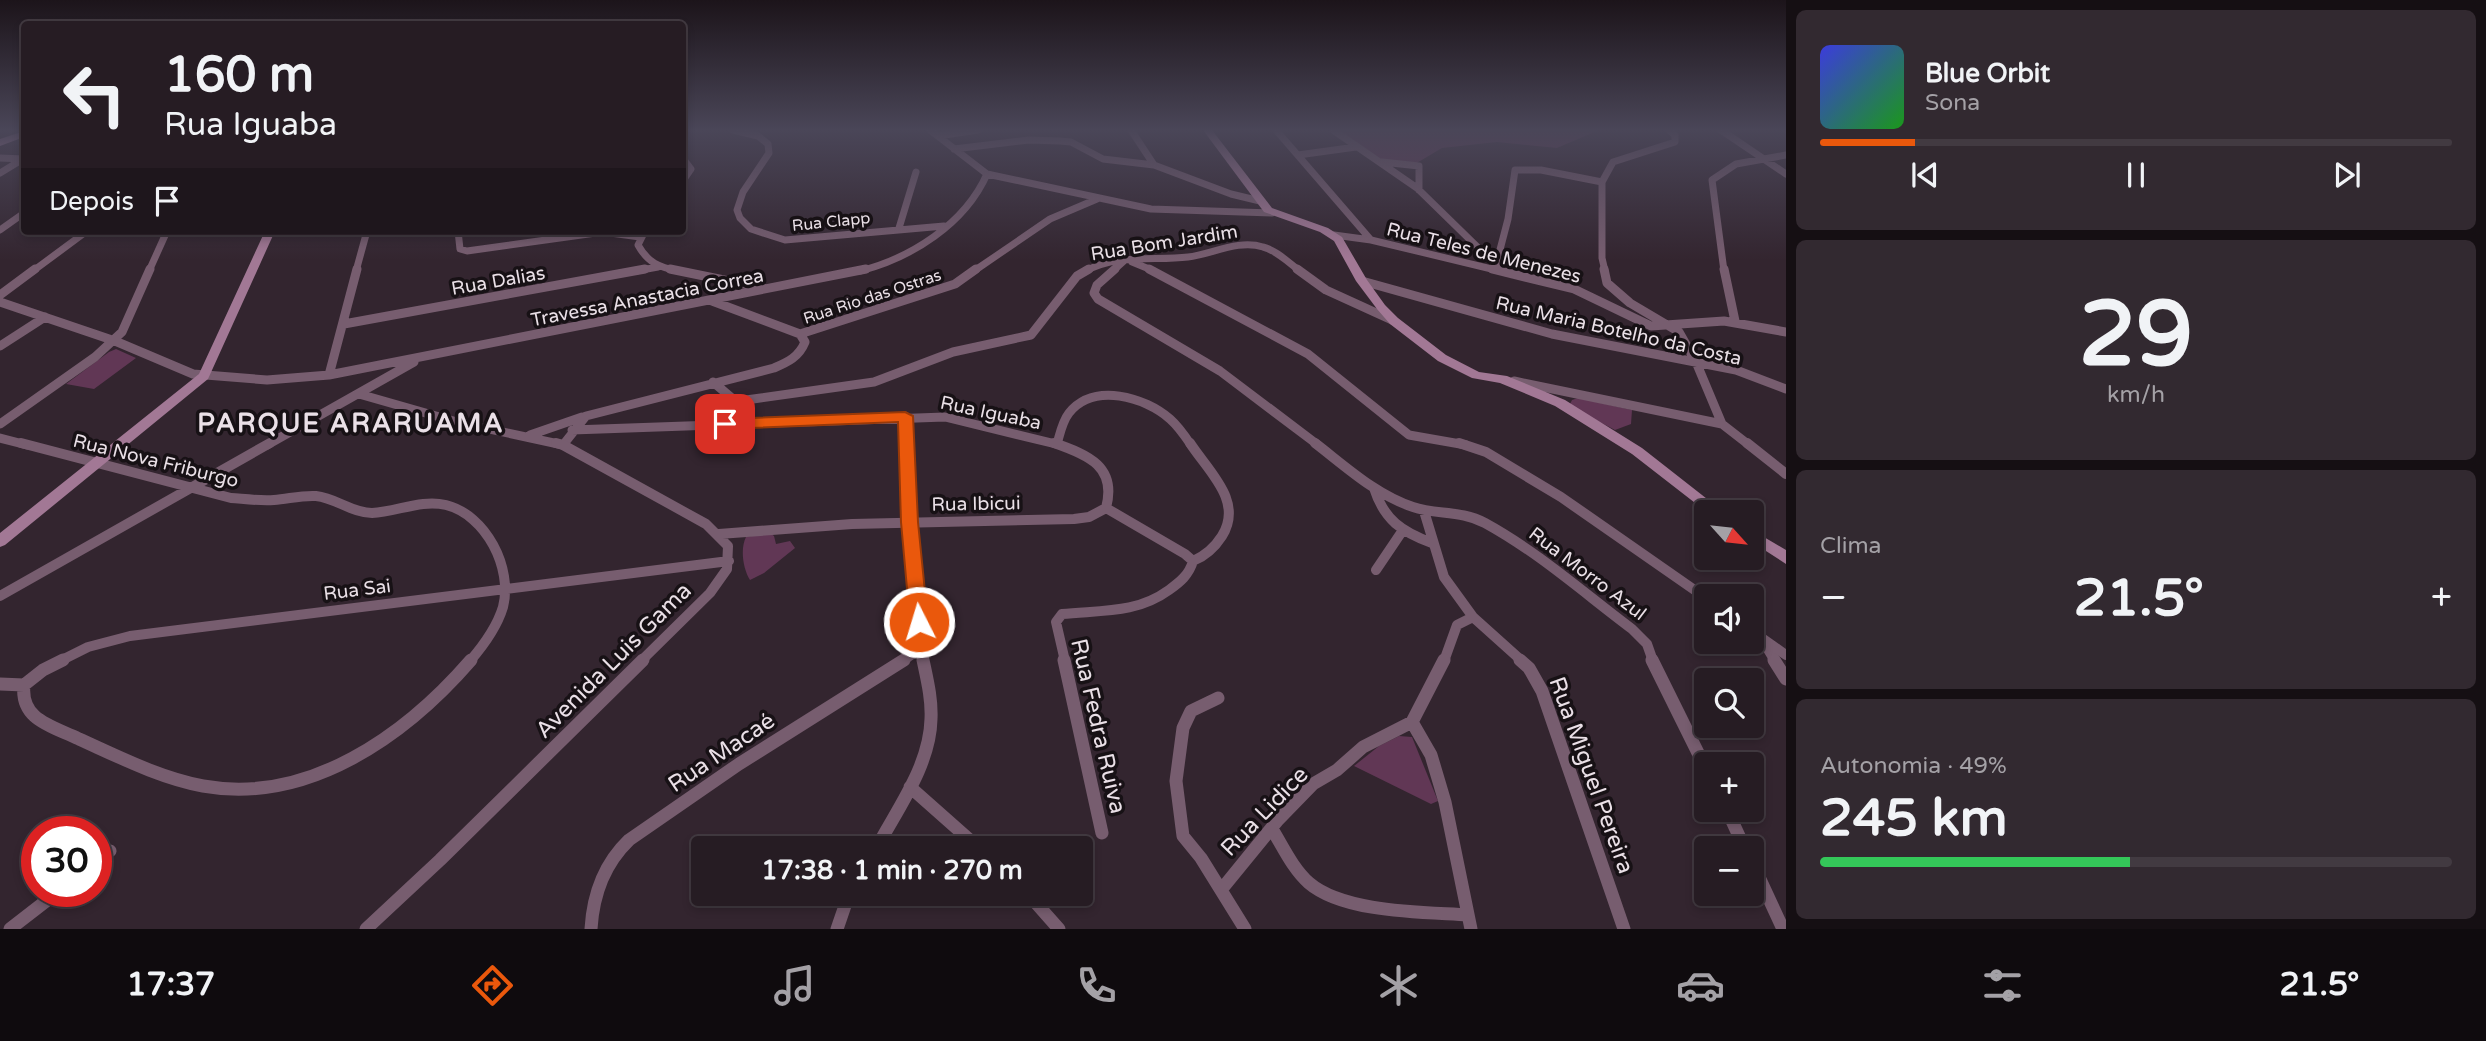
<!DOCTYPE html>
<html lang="pt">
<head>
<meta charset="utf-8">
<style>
	:root { --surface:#261c23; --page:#322930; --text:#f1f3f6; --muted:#a4a1a6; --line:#423a41; --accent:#ea580c }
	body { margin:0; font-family:"Varela Round",sans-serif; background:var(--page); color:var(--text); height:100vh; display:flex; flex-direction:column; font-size:26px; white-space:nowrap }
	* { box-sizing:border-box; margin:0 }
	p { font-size:23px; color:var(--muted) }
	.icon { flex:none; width:38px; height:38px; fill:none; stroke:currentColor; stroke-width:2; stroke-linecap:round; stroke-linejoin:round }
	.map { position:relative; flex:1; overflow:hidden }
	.sheet { display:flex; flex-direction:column; gap:10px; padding:10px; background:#150f13; width:700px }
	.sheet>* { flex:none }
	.banner { position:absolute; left:21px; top:21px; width:665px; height:214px; border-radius:7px; box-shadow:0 4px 10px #0003,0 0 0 2px var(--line); background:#261c23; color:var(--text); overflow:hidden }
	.needle { width:46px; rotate:117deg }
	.controls { position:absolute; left:1694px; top:500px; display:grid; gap:14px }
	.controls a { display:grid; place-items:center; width:70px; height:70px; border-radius:7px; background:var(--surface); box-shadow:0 4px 10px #0003,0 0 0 2px var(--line); font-size:35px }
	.speed { position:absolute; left:21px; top:816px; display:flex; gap:14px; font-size:35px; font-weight:700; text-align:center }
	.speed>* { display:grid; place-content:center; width:91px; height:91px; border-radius:50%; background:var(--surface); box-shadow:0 4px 10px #0003,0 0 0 2px var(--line); line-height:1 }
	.speed .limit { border:10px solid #d22; background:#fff; color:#111 }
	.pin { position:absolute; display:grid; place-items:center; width:60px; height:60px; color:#fff; margin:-30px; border-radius:14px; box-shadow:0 4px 10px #0006 }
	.me { position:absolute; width:77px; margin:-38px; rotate:355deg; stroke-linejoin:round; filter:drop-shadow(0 0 5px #0008) }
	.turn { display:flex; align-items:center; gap:24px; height:147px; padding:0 28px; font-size:32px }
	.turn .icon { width:91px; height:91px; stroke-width:2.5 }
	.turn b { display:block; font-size:49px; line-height:60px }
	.then { display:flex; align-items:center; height:66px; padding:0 28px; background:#0003; gap:14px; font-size:26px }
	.big { font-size:52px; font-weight:700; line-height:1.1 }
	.sheet .tile { flex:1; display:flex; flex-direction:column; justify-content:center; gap:10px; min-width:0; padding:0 24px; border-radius:10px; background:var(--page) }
	.sheet .dial { align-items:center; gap:0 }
	.dial b { font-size:91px; line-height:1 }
	.song { display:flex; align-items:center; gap:21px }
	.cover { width:84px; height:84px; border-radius:10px; background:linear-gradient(135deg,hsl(240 70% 55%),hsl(120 70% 35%)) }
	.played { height:7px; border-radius:4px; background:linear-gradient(90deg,var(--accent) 15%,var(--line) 15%) }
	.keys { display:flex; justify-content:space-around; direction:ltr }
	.heat { display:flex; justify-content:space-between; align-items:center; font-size:38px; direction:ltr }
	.charge { height:10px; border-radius:5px; background:linear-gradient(90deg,#34c759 49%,var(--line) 0) }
	.trip { position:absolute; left:691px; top:836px; width:402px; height:70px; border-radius:7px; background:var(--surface); box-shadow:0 4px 10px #0003,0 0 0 2px var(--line); font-weight:700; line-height:70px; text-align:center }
	.tab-bar { display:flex; height:112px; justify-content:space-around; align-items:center; background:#0f0b0e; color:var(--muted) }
	.tab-bar .icon { width:49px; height:49px }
	.tab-bar .on { color:var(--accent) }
	.tab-bar b { font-size:32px; color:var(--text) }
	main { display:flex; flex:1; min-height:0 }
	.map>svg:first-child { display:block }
</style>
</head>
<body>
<main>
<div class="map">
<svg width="1786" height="929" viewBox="0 0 1786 929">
	<rect width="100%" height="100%" fill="#33252f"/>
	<path fill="#613755" d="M1335,130h264l-42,18 -60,-6 -55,6 -27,16h-29z
		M116,349l20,9 -42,31 -28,-5 43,-32z
		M1578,398l54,12 -1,14 -16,6 -46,-24 3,-6z
		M770,533l4,3 2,8 14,-3 5,7 -31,25 -14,7c-7,-11 -10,-31 -4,-43z
		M1399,736l13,1 26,64 -7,3 -77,-38 25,-20z"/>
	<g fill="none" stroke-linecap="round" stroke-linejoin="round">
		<path stroke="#775d6f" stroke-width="7" d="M733,130l25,6 10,8 1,9 -26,39 -6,18 3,8 11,11 34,11 159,-14
			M1131,130l23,35 77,29 29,7
			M1276,130l95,110
			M1333,130l84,58 84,82
			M1721,130l65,44
			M938,136l40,-6
			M954,149l75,-9 31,1 11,1 32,17 51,6
			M1298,155l58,-8
			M682,157l9,12 -9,13
			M0,158l24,1
			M1382,162l37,4v24
			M0,173l23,-14
			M987,174l164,35 121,4
			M899,228l17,-56
			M0,230l24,-17
			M458,231l2,18 7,2 136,-19 37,5
			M645,231l-7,14c10,18 21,22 40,26
			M1334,235l37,5 129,31
			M1132,262l22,9
			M1496,265l12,-46 7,-49h26l61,12
			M33,271l54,-40
			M149,271l18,-40
			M356,271l11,-40
			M636,271l22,-4
			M860,271c51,-13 105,-47 127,-97l-57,-44
			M974,271l76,-52 47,-20
			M1086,271c30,-17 69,-10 102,-14 24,-3 51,-18 75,-10 13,3 26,16 37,24
			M1113,271l11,-10
			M1605,271l-3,-13v-76l11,-20 62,-20v-7l-6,-5
			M1724,271l-12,-91 24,-16 50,-9"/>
		<path stroke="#775d6f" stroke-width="9" d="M670,269l93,19
			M1115,269l-18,16 -3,8 4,6 122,72 98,74
			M1149,269l159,85 101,81 57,10
			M1297,269l29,21 68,31
			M1492,269l82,20 77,37 73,-5 62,11
			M1604,269l3,14 23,20 49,29 17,30 26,62 27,21
			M1724,269l11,52
			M1362,281l190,53 184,36 50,19
			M0,295l35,-26
			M0,302l115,39 78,33 74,6 62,-5 537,-106
			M344,324l301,-55
			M800,334l155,-50 21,-15
			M0,346l45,-29
			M329,375l28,-106
			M1514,381l208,43
			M713,382l20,17 13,1 128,-18 79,-30 78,-17 46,-59 12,-7
			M359,394l98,28 106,23
			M905,416l2,29
			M0,424l95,-67 27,-25 28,-63
			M572,430l373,-13 115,28
			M530,435l52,-18
			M0,438l27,7
			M1057,444c3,-10 5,-22 12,-31 25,-31 76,-16 101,6 8,7 15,17 21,26
			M267,445l147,-83
			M563,445l23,-29 188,-48c14,-6 25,-11 31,-26l-5,-8 -88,-33"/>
		<path stroke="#775d6f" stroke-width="10" d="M21,443l210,55c14,1 28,3 43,2 14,-1 28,-5 42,-4 20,2 36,17 56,17 25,-1 49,-14 74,-8 40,10 67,63 57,102 -6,20 -20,39 -33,54
			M556,443l7,2 143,79 22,22 -1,23 -17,24 -69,68
			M906,443l18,218
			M1054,443c35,12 63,24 52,65
			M1190,443c18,28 54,58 32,93 -7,11 -17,20 -29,25
			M1315,443c30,23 61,52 98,64 23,8 48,3 72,16 53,29 99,70 147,106l15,15 6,17
			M1459,443l27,9 75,45 145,101
			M1747,443l39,31
			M1374,488c10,32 28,44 58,55
			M1424,511l20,66 29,40 -16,8 -13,36
			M719,534l133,-10 222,-5 15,-2 17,-9
			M1376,570l27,-40
			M0,596l270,-153
			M1473,617l49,44
			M1752,631l34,24
			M1761,638l14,23
			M60,661l28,-14 42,-11 599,-75
			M902,661l19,-13
			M1065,661l-9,-39 6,-8c39,-4 74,0 107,-24 11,-8 20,-15 24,-29l-8,-7 -79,-46"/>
		<path stroke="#775d6f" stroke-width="13" d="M1064,660l38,173
			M1520,660l9,8 13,23 82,238
			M1652,660l54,109
			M1774,660l12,19
			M0,684l24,1 19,-15 20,-10
			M24,685c-4,35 28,41 55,54 40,18 81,39 124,47 106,19 203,-51 268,-126
			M1218,698l-27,13 -8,17 -7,53 7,55 18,22 44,71
			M1412,722l19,33 14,47 26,127
			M910,787l70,62
			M1727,810l18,39
			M1272,829c11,18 21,40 37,54 35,30 115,29 159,32
			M876,849c21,-40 54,-83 55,-130 1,-20 -4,-40 -8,-59
			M96,862l14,-11
			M1752,862l31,67
			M1221,890l57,-70 35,-36 24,-14 26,-23 49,-25 32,-62
			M1028,894l31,35
			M10,929l49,-38
			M366,929l74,-69 203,-200
			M591,929c2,-34 13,-65 38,-89l110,-76 165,-104
			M837,929l12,-35"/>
		<path fill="#a27895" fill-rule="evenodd" d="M1203,130h9l60,78 56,20 14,9 25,43 18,25 13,13 48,37 33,17 28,4 58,24 77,48 83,65h-17l-76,-59 -77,-48 -55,-23 -28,-5 -34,-17 -48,-37 -13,-15 -21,-28 -22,-40 -14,-9 -56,-20z
			M265,231h10l-67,148 -203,166 -5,2v-14l199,-159z
			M1752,530l34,20v14l-34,-22z"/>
		<path fill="#c38eb3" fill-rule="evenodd" d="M24,131v6l-24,9v-7z"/>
	</g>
	<linearGradient id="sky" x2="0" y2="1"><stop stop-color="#1c141a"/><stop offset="0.5" stop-color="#4a4658"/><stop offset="1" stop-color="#4a4658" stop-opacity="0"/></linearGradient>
	<rect width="1786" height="260" fill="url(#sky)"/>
	<path fill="#ea580c" stroke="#983908" stroke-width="2" d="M905,412l8,4 5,106 10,100 -2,6 -7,2 -7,-2 -2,-6 -9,-100 -3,-100 -173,7 -8,-5 8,-5z"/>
	<g text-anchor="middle" stroke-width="7" stroke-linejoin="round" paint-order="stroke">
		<g font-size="16" fill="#eae0e7" stroke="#171115">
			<text transform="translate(831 221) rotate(-6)" y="6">Rua Clapp</text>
			<text transform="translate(872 296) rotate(-18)" y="6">Rua Rio das Ostras</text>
		</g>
		<g font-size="19" fill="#eae0e7" stroke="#171115">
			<text transform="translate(1164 242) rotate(-9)" y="7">Rua Bom Jardim</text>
			<text transform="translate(1484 252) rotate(14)" y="7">Rua Teles de Menezes</text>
			<text transform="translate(498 280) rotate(-10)" y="7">Rua Dalias</text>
			<text transform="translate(647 297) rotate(-11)" y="7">Travessa Anastacia Correa</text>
			<text transform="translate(1619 330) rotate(13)" y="7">Rua Maria Botelho da Costa</text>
			<text transform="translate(991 412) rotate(12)" y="7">Rua Iguaba</text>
			<text transform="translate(156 460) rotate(14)" y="7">Rua Nova Friburgo</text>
			<text transform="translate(976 503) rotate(-1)" y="7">Rua Ibicui</text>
			<text transform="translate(1588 573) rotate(37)" y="7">Rua Morro Azul</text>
			<text transform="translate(357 589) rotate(-7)" y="7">Rua Sai</text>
		</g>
		<g font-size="23" fill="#eae0e7" stroke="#171115">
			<text transform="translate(613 660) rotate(-45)" y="8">Avenida Luis Gama</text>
			<text transform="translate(1099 726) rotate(77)" y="8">Rua Fedra Ruiva</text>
			<text transform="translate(721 752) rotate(-34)" y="8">Rua Macaé</text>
			<text transform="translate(1592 775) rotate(70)" y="8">Rua Miguel Pereira</text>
			<text transform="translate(1264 811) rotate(-46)" y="8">Rua Lidice</text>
		</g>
		<g font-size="26" font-weight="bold" letter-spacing="2" fill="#eae0e7" stroke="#171115">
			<text x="351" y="432">PARQUE ARARUAMA</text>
		</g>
	</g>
</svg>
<div class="controls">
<a><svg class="needle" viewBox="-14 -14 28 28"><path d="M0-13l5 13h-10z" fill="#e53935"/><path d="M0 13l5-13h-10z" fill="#a4a1a6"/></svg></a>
<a><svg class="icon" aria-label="sound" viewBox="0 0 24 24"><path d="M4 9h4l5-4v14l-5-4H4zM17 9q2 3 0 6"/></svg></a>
<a><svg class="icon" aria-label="search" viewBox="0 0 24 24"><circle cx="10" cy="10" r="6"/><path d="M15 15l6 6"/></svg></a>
<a>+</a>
<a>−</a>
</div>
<div class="speed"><div class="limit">30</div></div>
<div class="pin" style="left:725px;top:424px;background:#d93025"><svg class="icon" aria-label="arrive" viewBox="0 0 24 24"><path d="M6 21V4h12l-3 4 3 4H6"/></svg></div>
<svg class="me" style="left:919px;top:622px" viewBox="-20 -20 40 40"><circle r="17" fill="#ea580c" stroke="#fff" stroke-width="3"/><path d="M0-11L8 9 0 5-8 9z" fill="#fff"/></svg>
<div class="trip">17:38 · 1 min · 270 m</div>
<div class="banner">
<div class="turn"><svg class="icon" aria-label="left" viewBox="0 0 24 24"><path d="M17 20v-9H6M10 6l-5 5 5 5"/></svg><div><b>160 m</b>Rua Iguaba</div></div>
<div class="then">Depois<svg class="icon" aria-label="arrive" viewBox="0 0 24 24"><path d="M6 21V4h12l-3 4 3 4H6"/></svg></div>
</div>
</div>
<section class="sheet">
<div class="tile">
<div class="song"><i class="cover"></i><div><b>Blue Orbit</b><p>Sona</p></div></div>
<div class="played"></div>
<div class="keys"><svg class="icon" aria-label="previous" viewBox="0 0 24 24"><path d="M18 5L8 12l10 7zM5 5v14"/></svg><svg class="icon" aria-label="pause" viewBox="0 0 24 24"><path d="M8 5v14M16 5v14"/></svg><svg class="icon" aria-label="next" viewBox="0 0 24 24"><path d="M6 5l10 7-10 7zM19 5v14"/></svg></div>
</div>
<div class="tile dial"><b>29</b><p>km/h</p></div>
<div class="tile"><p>Clima</p>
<div class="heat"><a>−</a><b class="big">21.5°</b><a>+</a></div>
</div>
<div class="tile"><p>Autonomia · 49%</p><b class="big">245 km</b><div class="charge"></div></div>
</section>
</main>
<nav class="tab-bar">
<b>17:37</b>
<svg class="icon on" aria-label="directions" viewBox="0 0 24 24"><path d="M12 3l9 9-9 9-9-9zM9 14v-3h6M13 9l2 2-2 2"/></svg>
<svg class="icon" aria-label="music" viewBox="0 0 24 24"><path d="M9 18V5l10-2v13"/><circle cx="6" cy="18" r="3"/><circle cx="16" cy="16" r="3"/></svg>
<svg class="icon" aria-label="phone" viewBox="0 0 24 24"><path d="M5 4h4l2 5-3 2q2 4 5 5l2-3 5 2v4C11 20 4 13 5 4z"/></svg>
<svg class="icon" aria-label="climate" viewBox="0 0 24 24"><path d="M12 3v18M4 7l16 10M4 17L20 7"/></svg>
<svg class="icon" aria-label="car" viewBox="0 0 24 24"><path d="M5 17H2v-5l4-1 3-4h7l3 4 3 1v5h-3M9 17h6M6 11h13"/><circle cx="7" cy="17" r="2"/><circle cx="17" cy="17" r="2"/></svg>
<svg class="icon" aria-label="filters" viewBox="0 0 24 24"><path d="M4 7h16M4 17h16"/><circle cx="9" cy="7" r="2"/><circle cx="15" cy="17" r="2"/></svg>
<b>21.5°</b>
</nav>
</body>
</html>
